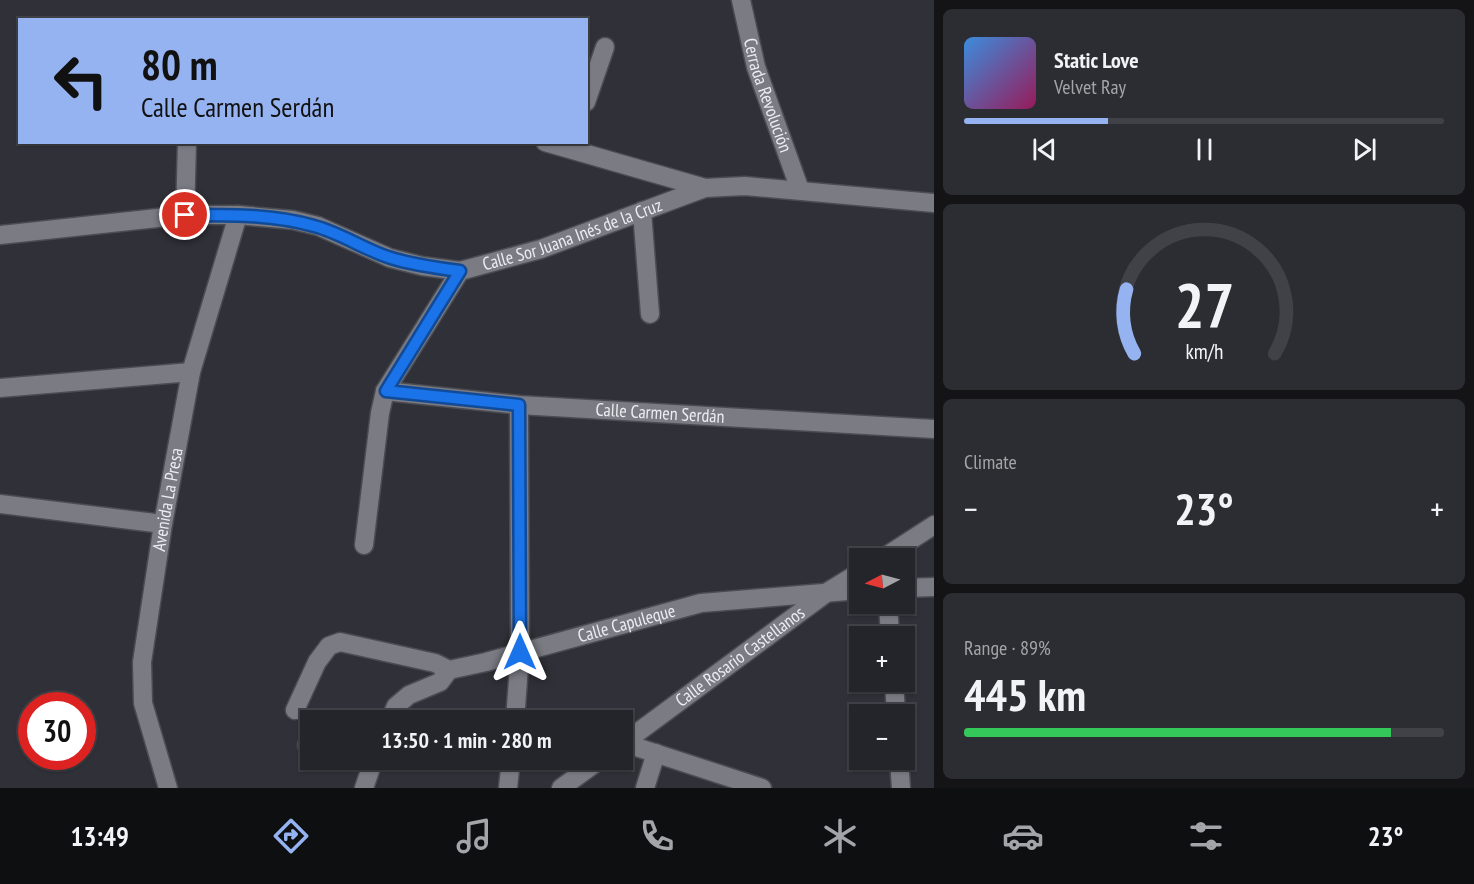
<!DOCTYPE html>
<html lang="en">
<head>
<meta charset="utf-8">
<style>
	:root { --surface:#24252a; --page:#2c2d32; --text:#f1f3f6; --muted:#a3a5a8; --line:#414247; --accent:#95b2f1 }
	body { margin:0; font-family:"PT Sans Narrow",sans-serif; background:var(--page); color:var(--text); height:100vh; display:flex; flex-direction:column; font-size:22px; white-space:nowrap }
	* { box-sizing:border-box; margin:0 }
	p { font-size:20px; color:var(--muted) }
	.icon { flex:none; width:33px; height:33px; fill:none; stroke:currentColor; stroke-width:2; stroke-linecap:round; stroke-linejoin:round }
	.map { position:relative; flex:1; overflow:hidden }
	.sheet { display:flex; flex-direction:column; gap:9px; padding:9px; background:#141417; width:540px }
	.sheet>* { flex:none }
	.hud { position:absolute; left:18px; top:18px; width:570px; height:126px; border-radius:0px; box-shadow:0 2px 4px #0004,0 0 0 2px var(--line); background:#95b2f1; color:#111; overflow:hidden }
	.needle { width:39px; rotate:264deg }
	.fabs { position:absolute; left:849px; top:548px; display:grid; gap:12px }
	.fabs a { display:grid; place-items:center; width:66px; height:66px; border-radius:0px; background:var(--surface); box-shadow:0 2px 4px #0004,0 0 0 2px var(--line); font-size:30px }
	.speed { position:absolute; left:18px; top:692px; display:flex; gap:12px; font-size:30px; font-weight:700; text-align:center }
	.speed>* { display:grid; place-content:center; width:78px; height:78px; border-radius:50%; background:var(--surface); box-shadow:0 2px 4px #0004,0 0 0 2px var(--line); line-height:1 }
	.speed .limit { border:9px solid #d22; background:#fff; color:#111 }
	.pin { position:absolute; display:grid; place-items:center; width:51px; height:51px; color:#fff; margin:-26px; border:3px solid #fff; border-radius:50%; box-shadow:0 2px 6px #0007 }
	.me { position:absolute; width:66px; margin:-33px; rotate:0deg; stroke-linejoin:round; filter:drop-shadow(0 0 4px #0008) }
	.turn { display:flex; align-items:center; gap:21px; height:126px; padding:0 24px; font-size:27px }
	.turn .icon { width:78px; height:78px; stroke-width:2.5 }
	.turn b { display:block; font-size:42px; line-height:51px }
	.big { font-size:45px; font-weight:700; line-height:1.1 }
	.sheet .tile { flex:1; display:flex; flex-direction:column; justify-content:center; gap:9px; min-width:0; padding:0 21px; border-radius:9px; background:var(--page) }
	.sheet .dial { align-items:center; gap:0 }
	.dial svg { height:156px; overflow:visible; fill:none; stroke:var(--line); stroke-width:7; stroke-linecap:round; text-anchor:middle }
	.dial text { fill:var(--text); stroke:none }
	.song { display:flex; align-items:center; gap:18px }
	.cover { width:72px; height:72px; border-radius:9px; background:linear-gradient(135deg,hsl(210 70% 55%),hsl(330 70% 35%)) }
	.played { height:6px; border-radius:3px; background:linear-gradient(90deg,var(--accent) 30%,var(--line) 30%) }
	.keys { display:flex; justify-content:space-around; direction:ltr }
	.heat { display:flex; justify-content:space-between; align-items:center; font-size:33px; direction:ltr }
	.charge { height:9px; border-radius:4px; background:linear-gradient(90deg,#34c759 89%,var(--line) 0) }
	.trip { position:absolute; left:300px; top:710px; width:333px; height:60px; border-radius:0px; background:var(--surface); box-shadow:0 2px 4px #0004,0 0 0 2px var(--line); font-weight:700; line-height:60px; text-align:center }
	.tabs { display:flex; height:96px; justify-content:space-around; align-items:center; background:#0e0f11; color:var(--muted) }
	.tabs .icon { width:42px; height:42px }
	.tabs .current { color:var(--accent) }
	.tabs b { font-size:27px; color:var(--text) }
	main { display:flex; flex:1; min-height:0 }
	.map>svg:first-child { display:block }
</style>
</head>
<body>
<main>
<div class="map">
<svg width="934" height="788" viewBox="0 0 934 788">
	<rect width="100%" height="100%" fill="#303138"/>
	<g fill="none" stroke-linecap="round" stroke-linejoin="round">
		<defs>
			<g id="minor">
				<path id="s1" d="M741,0l15,67 44,123"/>
				<path d="M586,102l19,-55"/>
				<path d="M545,142l160,46"/>
				<path d="M642,211l8,103"/>
				<path d="M185,215l2,-73"/>
				<path d="M0,388l191,-16"/>
				<path id="s2" d="M385,391l134,14 415,24"/>
				<path d="M0,504l163,20"/>
				<path d="M364,545l16,-132 5,-22 75,-120"/>
				<path d="M883,558l51,-33"/>
				<path d="M904,588l30,-1"/>
				<path d="M888,603l2,33"/>
				<path d="M894,681l2,33"/>
				<path id="s3" d="M295,710l22,-48 12,-16 11,-4 95,21 14,7 37,-8 215,-59 159,-13"/>
				<path d="M390,720l6,-14 13,-11 31,-13 9,-12"/>
				<path d="M515,720l5,-67 -1,-248"/>
				<path d="M624,743l138,45"/>
				<path id="s4" d="M622,744l207,-153 31,-19"/>
				<path d="M307,745l3,1"/>
				<path d="M899,759l2,29"/>
				<path id="s5" d="M168,788l-25,-85 -1,-41 21,-138 28,-152 47,-157"/>
				<path d="M364,788l10,-29"/>
				<path d="M508,788l3,-29"/>
				<path d="M561,788l40,-29"/>
				<path d="M645,788l11,-35"/>
			</g>
			<g id="tertiary">
				<path id="s6" d="M0,235l185,-20h53l55,5 25,6 72,32 32,8 38,5 81,-22 164,-61 40,-2 189,17"/>
			</g>
		</defs>
		<use href="#minor" stroke="#4b4c51" stroke-width="21"/>
		<use href="#tertiary" stroke="#4b4c51" stroke-width="21"/>
		<use href="#minor" stroke="#7b7b84" stroke-width="18"/>
		<use href="#tertiary" stroke="#7b7b84" stroke-width="18"/>
	</g>
	<g fill="none" stroke-linecap="round" stroke-linejoin="round">
		<defs>
			<path id="route" d="M185,215c43,0 87,-1 129,11 27,7 51,24 77,32 22,7 46,10 69,13l-74,120 133,14 1,247"/>
		</defs>
		<use href="#route" stroke="#114b97" stroke-width="15"/>
		<use href="#route" stroke="#1a73e8" stroke-width="10"/>
	</g>
	<g text-anchor="middle" stroke-width="6" stroke-linejoin="round" paint-order="stroke">
		<g font-size="18" fill="#ececf1" stroke="#303138">
			<text dy="6" stroke="none"><textPath href="#s1" startOffset="99">Cerrada Revolución</textPath></text>
			<text dy="6" stroke="none"><textPath href="#s6" startOffset="588">Calle Sor Juana Inés de la Cruz</textPath></text>
			<text dy="6" stroke="none"><textPath href="#s2" startOffset="276">Calle Carmen Serdán</textPath></text>
			<text dy="6" stroke="none"><textPath href="#s5" startOffset="294">Avenida La Presa</textPath></text>
			<text dy="6" stroke="none"><textPath href="#s3" startOffset="381">Calle Capuleque</textPath></text>
			<text dy="6" stroke="none"><textPath href="#s4" startOffset="147">Calle Rosario Castellanos</textPath></text>
		</g>
	</g>
</svg>
<div class="fabs">
<a><svg class="needle" viewBox="-14 -14 28 28"><path d="M0-13l5 13h-10z" fill="#e53935"/><path d="M0 13l5-13h-10z" fill="#a3a5a8"/></svg></a>
<a>+</a>
<a>−</a>
</div>
<div class="speed"><div class="limit">30</div></div>
<div class="pin" style="left:185px;top:215px;background:#d93025"><svg class="icon" aria-label="arrive" viewBox="0 0 24 24"><path d="M6 21V4h12l-3 4 3 4H6"/></svg></div>
<svg class="me" style="left:520px;top:652px" viewBox="-20 -20 40 40"><path d="M0-17L14 15 0 8-14 15z" fill="#1a73e8" stroke="#fff" stroke-width="4"/></svg>
<div class="trip">13:50 · 1 min · 280 m</div>
<div class="hud">
<div class="turn"><svg class="icon" aria-label="left" viewBox="0 0 24 24"><path d="M17 20v-9H6M10 6l-5 5 5 5"/></svg><div><b>80 m</b>Calle Carmen Serdán</div></div>
</div>
</div>
<section class="sheet">
<div class="tile">
<div class="song"><i class="cover"></i><div><b>Static Love</b><p>Velvet Ray</p></div></div>
<div class="played"></div>
<div class="keys"><svg class="icon" aria-label="previous" viewBox="0 0 24 24"><path d="M18 5L8 12l10 7zM5 5v14"/></svg><svg class="icon" aria-label="pause" viewBox="0 0 24 24"><path d="M8 5v14M16 5v14"/></svg><svg class="icon" aria-label="next" viewBox="0 0 24 24"><path d="M6 5l10 7-10 7zM19 5v14"/></svg></div>
</div>
<div class="tile dial"><svg viewBox="0 0 100 80">
<path d="M14 69A42 42 0 1 1 86 69"/>
<path d="M14 69A42 42 0 0 1 10 36" stroke="#95b2f1"/>
<text x="50" y="56" font-size="32" font-weight="700">27</text>
<text x="50" y="72" font-size="11">km/h</text>
</svg></div>
<div class="tile"><p>Climate</p>
<div class="heat"><a>−</a><b class="big">23°</b><a>+</a></div>
</div>
<div class="tile"><p>Range · 89%</p><b class="big">445 km</b><div class="charge"></div></div>
</section>
</main>
<nav class="tabs">
<b>13:49</b>
<svg class="icon current" aria-label="directions" viewBox="0 0 24 24"><path d="M12 3l9 9-9 9-9-9zM9 14v-3h6M13 9l2 2-2 2"/></svg>
<svg class="icon" aria-label="music" viewBox="0 0 24 24"><path d="M9 18V5l10-2v13"/><circle cx="6" cy="18" r="3"/><circle cx="16" cy="16" r="3"/></svg>
<svg class="icon" aria-label="phone" viewBox="0 0 24 24"><path d="M5 4h4l2 5-3 2q2 4 5 5l2-3 5 2v4C11 20 4 13 5 4z"/></svg>
<svg class="icon" aria-label="climate" viewBox="0 0 24 24"><path d="M12 3v18M4 7l16 10M4 17L20 7"/></svg>
<svg class="icon" aria-label="car" viewBox="0 0 24 24"><path d="M5 17H2v-5l4-1 3-4h7l3 4 3 1v5h-3M9 17h6M6 11h13"/><circle cx="7" cy="17" r="2"/><circle cx="17" cy="17" r="2"/></svg>
<svg class="icon" aria-label="filters" viewBox="0 0 24 24"><path d="M4 7h16M4 17h16"/><circle cx="9" cy="7" r="2"/><circle cx="15" cy="17" r="2"/></svg>
<b>23°</b>
</nav>
</body>
</html>
